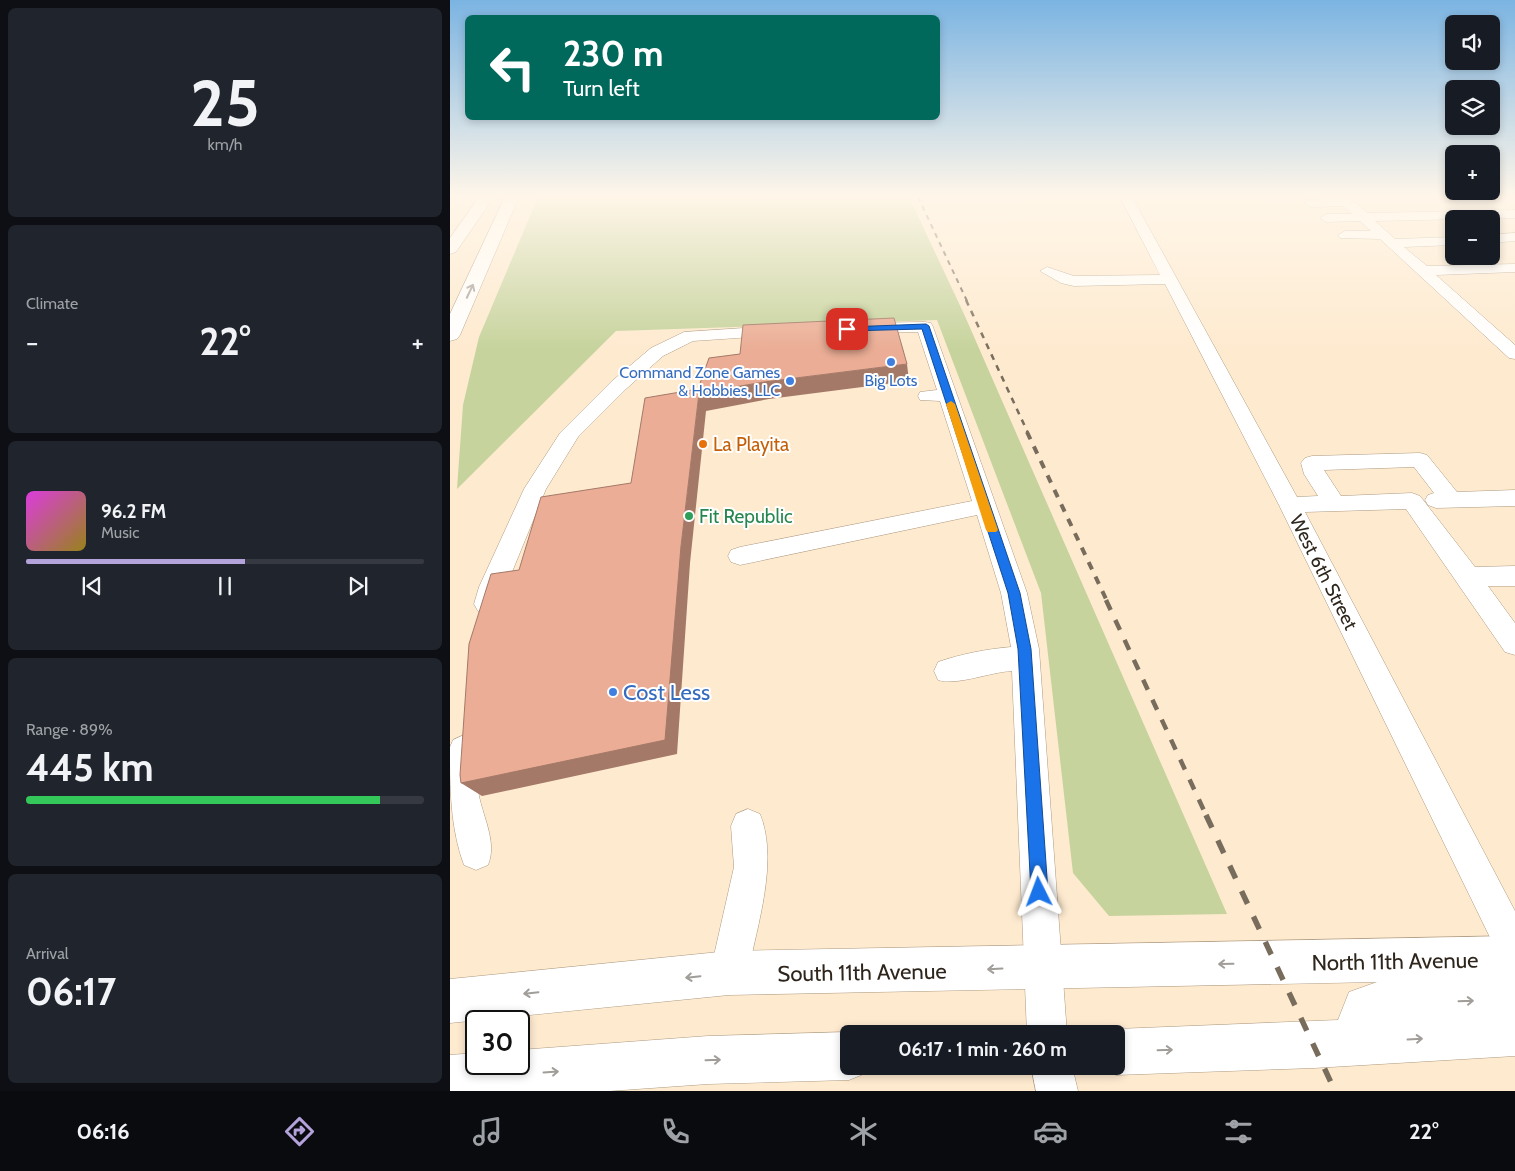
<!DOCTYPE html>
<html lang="en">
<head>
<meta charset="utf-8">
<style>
	:root { --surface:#171b24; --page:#20242c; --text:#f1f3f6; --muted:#9ea1a6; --line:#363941; --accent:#b4a2da }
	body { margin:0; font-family:Cabin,sans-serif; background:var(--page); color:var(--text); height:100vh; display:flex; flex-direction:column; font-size:19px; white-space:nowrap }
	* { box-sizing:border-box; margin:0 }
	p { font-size:16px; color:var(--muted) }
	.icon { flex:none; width:28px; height:28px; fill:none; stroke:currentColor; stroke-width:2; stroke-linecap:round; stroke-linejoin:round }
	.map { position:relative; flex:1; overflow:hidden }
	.side { display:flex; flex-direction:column; gap:8px; padding:8px; background:#0d0f14; width:450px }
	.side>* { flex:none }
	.hud { position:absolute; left:15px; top:15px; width:475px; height:105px; border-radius:8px; box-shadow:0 2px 8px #0003; background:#00695c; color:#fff; overflow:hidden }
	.fabs { position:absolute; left:995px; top:15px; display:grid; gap:10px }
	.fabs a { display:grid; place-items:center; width:55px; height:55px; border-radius:8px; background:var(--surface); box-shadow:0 2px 8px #0003; font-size:25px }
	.speed { position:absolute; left:15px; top:1010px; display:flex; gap:10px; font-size:25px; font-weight:700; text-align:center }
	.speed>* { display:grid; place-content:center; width:65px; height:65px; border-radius:50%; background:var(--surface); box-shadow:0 2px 8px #0003; line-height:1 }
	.speed .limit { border:2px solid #111; border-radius:8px; background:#fff; color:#111 }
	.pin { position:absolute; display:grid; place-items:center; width:42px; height:42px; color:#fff; margin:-21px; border-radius:10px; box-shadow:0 2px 8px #0006 }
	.me { position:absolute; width:55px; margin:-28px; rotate:357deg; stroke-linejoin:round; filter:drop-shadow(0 0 4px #0008) }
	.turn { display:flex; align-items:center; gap:18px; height:105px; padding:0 15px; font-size:22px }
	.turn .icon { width:65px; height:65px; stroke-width:2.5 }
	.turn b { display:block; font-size:35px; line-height:42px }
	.big { font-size:38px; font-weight:700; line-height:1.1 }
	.side .widget { flex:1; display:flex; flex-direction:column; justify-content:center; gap:8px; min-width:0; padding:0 18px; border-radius:8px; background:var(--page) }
	.side .dial { align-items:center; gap:0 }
	.dial b { font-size:65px; line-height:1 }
	.song { display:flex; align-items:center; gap:15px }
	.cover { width:60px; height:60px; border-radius:8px; background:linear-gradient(135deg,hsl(300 70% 55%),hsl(50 70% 35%)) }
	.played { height:5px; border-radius:2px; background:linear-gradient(90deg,var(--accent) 55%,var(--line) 55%) }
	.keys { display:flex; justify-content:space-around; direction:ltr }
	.heat { display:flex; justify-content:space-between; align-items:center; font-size:28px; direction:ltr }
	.charge { height:8px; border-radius:4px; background:linear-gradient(90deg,#34c759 89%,var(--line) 0) }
	.trip { position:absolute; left:390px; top:1025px; width:285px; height:50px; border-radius:8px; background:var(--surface); box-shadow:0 2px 8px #0003; font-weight:700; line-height:50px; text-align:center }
	.dock { display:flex; height:80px; justify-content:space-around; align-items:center; background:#090b0e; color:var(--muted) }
	.dock .icon { width:35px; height:35px }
	.dock .current { color:var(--accent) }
	.dock b { font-size:22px; color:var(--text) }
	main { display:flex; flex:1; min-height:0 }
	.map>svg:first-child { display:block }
</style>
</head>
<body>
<main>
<section class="side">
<div class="widget dial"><b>25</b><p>km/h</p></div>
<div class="widget"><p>Climate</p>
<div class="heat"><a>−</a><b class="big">22°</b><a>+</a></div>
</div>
<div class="widget">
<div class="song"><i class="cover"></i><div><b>96.2 FM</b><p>Music</p></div></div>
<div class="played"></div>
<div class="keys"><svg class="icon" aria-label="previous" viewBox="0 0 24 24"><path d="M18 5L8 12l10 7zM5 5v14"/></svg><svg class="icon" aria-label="pause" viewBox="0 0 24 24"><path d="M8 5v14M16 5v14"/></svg><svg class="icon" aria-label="next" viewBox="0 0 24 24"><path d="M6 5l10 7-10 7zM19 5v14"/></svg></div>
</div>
<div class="widget"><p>Range · 89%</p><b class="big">445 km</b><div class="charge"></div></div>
<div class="widget"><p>Arrival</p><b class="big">06:17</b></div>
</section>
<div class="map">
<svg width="1065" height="1091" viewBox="0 0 1065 1091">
	<rect width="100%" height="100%" fill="#feeacf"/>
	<path fill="#c6d39d" d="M88,197h371l55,117 263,600 -118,2 -36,-43 -32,-280 -104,-273 -321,11 -159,158 6,-84 16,-68z"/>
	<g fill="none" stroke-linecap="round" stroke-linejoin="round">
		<defs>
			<path id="minor" d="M670,197h12l165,300 21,-1 -14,-22 -3,-11 4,-5 7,-2 108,-3 7,2 30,37 58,-2v16l-79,2 -8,-3 -3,-5 3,-5 6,-2 -20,-26 -90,3 17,26 71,-3 8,3 55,71 40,-1v20h-27l27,37v32l-10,-3 -99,-143 -101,3 210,399v57l-13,-6 -223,-457 -114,-221 -91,2 -13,-3 -21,-12 7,-4 27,9 86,-1z
				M885,197h14l18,16 148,-3v8l-140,3 20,18 59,-2v8l-50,2 23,19 88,-2v8l-79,3 79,70v14l-6,-1 -129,-119 -40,-1 -2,-3 7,-4h26l-11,-10 -34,1 -6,-4 6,-4h26l-9,-8 -32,1 -6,-4 6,-4z
				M1065,233v8l-24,2v-8z
				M475,322l6,1 2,4 94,266 12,56 28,385h-40l-15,-363c-22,1 -55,15 -74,9l-4,-9 4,-9c23,-8 49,-13 73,-15l-10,-54 -24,-78 -237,50 -9,-3 -3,-6 3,-6 9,-3 232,-46 -32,-100 -20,-1 -2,-4 2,-4 17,-2 -19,-58 -55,1 -6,-1 -2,-4 2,-4 6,-1z
				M325,326l6,1 2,4 -2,4 -88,6 -30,15 -37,33 -48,48 -32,52 -50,122 -9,3 -9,-3 -4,-7 5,-17 45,-98 36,-56 52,-52 39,-33 33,-16z
				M14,735l11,5c7,16 1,32 3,50 3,24 20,51 10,75l-12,5 -12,-5c-14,-38 -14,-78 -14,-118l3,-7z
				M298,809l12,5c19,47 -3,111 -12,159l-6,13 -13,6 -13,-6 -6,-13 24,-106 -3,-41 5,-12z
				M581,1066h41l6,25h-42z"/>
			<path id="major" d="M1065,936v120l-201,12 -198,7 -18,-9h18v-32h-13l13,-5 222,-9 11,-28 28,-10 -648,13 -279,28v-44l279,-28z
				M399,1032l3,2h-3v32h19l-2,7 -17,7 -141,4 -99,7h-159v-36l26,-2v11h43v-14l189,-14z"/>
			<path id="highway" d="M29,197h15l-38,55 -6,2v-16z
				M55,197h14l-59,138 -3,4 -7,2v-27z"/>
		</defs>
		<use href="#minor" stroke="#ad9a81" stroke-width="1"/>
		<use href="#major" stroke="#ad9a81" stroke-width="1"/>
		<use href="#highway" stroke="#ad9a81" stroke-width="1"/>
		<use href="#minor" fill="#fff" fill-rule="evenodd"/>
		<use href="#major" fill="#fff" fill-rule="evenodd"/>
		<use href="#highway" fill="#fff" fill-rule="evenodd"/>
		<path stroke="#786c5c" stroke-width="2" stroke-dasharray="5 5" stroke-linecap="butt" d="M468,197l49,104"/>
		<path stroke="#786c5c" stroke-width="2.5" stroke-dasharray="6 6" stroke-linecap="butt" d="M516,300l62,133"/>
		<path stroke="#786c5c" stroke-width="4" stroke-dasharray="8 8" stroke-linecap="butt" d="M577,432l80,169"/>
		<path stroke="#786c5c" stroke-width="4.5" stroke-dasharray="11 11" stroke-linecap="butt" d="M656,600l101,217"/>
		<path stroke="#786c5c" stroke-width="5.5" stroke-dasharray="14 14" stroke-linecap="butt" d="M756,815l129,276"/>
	</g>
	<path fill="#a47968" d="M457,364l2,17 -140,18 -63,12 -16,152 -13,191 -195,42 -21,-13 220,-237 18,-153 65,-11z"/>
	<path fill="#ebad95" stroke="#a47968" d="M444,318l13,46 -143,18 -65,11 -18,153 -16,194 -204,43 -1,-8 9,-131 22,-70 28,-4 22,-73 90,-14 14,-85 53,-9 11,-31 31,-4 3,-29z"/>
	<defs><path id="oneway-shaft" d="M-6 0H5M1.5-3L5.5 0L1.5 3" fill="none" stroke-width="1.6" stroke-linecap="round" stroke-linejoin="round" transform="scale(1.25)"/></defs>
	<g stroke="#a19d99">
		<use href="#oneway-shaft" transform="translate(20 291) rotate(-65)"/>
		<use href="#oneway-shaft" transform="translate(776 964) rotate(179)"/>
		<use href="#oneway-shaft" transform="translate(545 969) rotate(177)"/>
		<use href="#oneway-shaft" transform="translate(243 977) rotate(174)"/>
		<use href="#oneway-shaft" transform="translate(81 993) rotate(174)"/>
		<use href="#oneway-shaft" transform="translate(1016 1001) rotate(-2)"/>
		<use href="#oneway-shaft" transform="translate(965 1039) rotate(-3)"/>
		<use href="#oneway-shaft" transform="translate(715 1050) rotate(-2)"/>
		<use href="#oneway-shaft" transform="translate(263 1060) rotate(-2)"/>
		<use href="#oneway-shaft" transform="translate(101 1072) rotate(-4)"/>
	</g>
	<linearGradient id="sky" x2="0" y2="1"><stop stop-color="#7bb4e2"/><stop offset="0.56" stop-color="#fff6e9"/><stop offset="1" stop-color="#fff6e9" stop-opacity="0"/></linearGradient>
	<rect width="1065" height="350" fill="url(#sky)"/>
	<path fill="#1a73e8" stroke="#114b97" d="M476,324l3,2 91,267 11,56 17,243 -3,6 -6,3 -6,-3 -2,-6 -13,-243 -10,-56 -86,-264 -75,2 -4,-2 4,-2z"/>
	<path fill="#f59e0b" d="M501,401l4,3 43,126 -2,2h-8l-2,-2 -40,-126z"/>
	<g fill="#3f7fe0" stroke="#fff" stroke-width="2">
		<circle cx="441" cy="362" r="5"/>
		<circle cx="340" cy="381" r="5"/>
		<circle cx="163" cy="692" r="5"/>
	</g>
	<circle fill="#e8710a" stroke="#fff" stroke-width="2" cx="253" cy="444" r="5"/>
	<circle fill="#2e9e5b" stroke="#fff" stroke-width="2" cx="239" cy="516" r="5"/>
	<g text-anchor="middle" stroke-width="4" stroke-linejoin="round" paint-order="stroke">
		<g font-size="16" fill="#366cbe" stroke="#fff" text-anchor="end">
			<text x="330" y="378">Command Zone Games<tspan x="330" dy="18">&amp; Hobbies, LLC</tspan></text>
			<text x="441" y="386" text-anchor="middle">Big Lots</text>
		</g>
		<g font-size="19" fill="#c56008" stroke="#fff" text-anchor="start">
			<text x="263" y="451">La Playita</text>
		</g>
		<g font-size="19" fill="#27864d" stroke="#fff" text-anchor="start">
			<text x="249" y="523">Fit Republic</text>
		</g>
		<g font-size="19" fill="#2e261c" stroke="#fff">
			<text transform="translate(874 572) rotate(63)" y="7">West 6th Street</text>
		</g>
		<g font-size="22" fill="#366cbe" stroke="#fff" text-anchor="start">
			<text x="173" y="700">Cost Less</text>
		</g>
		<g font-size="22" fill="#2e261c" stroke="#fff">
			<text transform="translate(945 961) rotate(-1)" y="8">North 11th Avenue</text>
			<text transform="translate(412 972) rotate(-1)" y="8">South 11th Avenue</text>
		</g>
	</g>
</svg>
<div class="fabs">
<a><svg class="icon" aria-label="sound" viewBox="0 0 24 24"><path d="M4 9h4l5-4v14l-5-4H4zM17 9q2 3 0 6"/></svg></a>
<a><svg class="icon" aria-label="layers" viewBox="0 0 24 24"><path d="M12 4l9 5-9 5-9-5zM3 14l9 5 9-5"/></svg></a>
<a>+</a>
<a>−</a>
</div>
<div class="speed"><div class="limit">30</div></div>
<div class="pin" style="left:397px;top:329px;background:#d93025"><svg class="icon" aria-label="arrive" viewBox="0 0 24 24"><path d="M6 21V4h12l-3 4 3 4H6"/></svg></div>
<svg class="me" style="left:589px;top:892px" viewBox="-20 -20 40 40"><path d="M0-17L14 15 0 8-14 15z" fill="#1a73e8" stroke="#fff" stroke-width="4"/></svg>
<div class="trip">06:17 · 1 min · 260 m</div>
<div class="hud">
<div class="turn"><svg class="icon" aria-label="left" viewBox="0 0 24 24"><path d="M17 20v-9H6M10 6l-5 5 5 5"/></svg><div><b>230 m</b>Turn left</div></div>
</div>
</div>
</main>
<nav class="dock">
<b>06:16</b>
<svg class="icon current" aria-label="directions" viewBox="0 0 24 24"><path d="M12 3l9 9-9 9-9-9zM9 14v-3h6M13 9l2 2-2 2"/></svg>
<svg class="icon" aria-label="music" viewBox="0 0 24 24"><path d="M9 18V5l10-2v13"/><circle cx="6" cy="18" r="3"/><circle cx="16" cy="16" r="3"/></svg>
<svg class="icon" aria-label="phone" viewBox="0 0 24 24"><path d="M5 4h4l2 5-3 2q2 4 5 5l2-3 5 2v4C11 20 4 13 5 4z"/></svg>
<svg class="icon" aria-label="climate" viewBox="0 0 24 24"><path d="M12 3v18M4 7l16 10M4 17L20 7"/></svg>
<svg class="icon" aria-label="car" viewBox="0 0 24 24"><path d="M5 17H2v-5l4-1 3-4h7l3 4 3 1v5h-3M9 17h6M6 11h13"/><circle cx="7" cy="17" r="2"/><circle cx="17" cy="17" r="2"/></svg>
<svg class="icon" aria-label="filters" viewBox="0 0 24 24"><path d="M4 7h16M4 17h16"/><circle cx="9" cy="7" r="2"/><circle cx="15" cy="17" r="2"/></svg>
<b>22°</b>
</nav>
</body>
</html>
